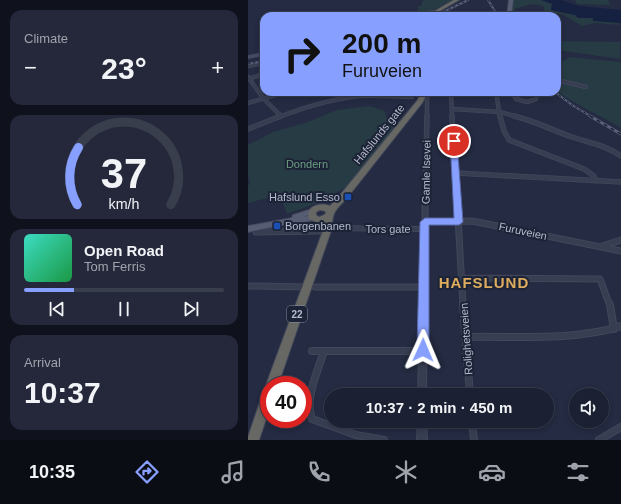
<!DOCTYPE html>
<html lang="en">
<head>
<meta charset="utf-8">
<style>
	:root { --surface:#1b2032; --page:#24283a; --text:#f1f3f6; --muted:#a0a3ac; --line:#393e4d; --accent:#87a0ff }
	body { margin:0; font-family:Arial,sans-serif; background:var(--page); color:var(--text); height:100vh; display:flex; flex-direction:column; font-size:15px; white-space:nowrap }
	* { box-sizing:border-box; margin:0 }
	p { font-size:13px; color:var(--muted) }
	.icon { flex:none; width:22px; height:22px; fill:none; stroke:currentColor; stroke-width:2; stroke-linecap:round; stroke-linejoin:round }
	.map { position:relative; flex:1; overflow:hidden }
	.panel { display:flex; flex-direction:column; gap:10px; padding:10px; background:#0f121c; width:248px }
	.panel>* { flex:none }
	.top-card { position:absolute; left:12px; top:12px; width:301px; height:84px; border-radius:12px; box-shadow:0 2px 6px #0003,0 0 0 1px var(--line); background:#87a0ff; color:#111; overflow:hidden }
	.controls { position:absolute; left:321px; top:388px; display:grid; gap:8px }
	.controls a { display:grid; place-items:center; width:40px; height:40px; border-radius:50%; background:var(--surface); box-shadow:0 2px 6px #0003,0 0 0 1px var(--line); font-size:20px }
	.speed { position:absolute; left:12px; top:376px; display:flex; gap:8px; font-size:20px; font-weight:700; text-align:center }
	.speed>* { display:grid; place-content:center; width:52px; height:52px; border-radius:50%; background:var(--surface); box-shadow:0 2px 6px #0003,0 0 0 1px var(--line); line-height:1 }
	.speed .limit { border:6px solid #d22; background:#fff; color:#111 }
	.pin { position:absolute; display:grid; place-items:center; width:34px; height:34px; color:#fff; margin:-17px; border:2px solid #fff; border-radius:50%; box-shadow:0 1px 4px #0007 }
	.me { position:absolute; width:44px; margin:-22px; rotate:1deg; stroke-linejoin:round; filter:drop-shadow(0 0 3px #0008) }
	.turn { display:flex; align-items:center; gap:14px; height:84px; padding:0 16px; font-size:18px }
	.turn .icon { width:52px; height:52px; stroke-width:2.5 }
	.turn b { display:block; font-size:28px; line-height:34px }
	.big { font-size:30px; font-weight:700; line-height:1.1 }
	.panel .tile { flex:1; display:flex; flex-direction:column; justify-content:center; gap:6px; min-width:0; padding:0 14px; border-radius:12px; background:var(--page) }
	.panel .dial { align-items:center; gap:0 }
	.dial svg { height:104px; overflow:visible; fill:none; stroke:var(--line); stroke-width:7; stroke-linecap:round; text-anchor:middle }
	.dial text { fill:var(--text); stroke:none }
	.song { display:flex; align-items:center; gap:12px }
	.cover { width:48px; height:48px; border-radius:6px; background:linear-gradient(135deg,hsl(170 70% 55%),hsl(140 70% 35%)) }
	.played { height:4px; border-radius:2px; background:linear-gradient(90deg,var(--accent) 25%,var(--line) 25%) }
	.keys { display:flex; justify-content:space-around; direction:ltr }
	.heat { display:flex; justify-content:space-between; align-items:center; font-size:22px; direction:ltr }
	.trip { position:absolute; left:76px; top:388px; width:230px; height:40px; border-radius:20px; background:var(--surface); box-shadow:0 2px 6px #0003,0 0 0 1px var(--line); font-weight:700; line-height:40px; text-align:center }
	.tab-bar { display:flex; height:64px; justify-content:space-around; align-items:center; background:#0b0d14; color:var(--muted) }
	.tab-bar .icon { width:28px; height:28px }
	.tab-bar .on { color:var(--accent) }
	.tab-bar b { font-size:18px; color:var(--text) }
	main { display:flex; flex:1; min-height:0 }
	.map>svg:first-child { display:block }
</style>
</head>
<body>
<main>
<section class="panel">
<div class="tile"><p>Climate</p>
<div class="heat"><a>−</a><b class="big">23°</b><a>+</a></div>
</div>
<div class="tile dial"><svg viewBox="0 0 100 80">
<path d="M14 69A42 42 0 1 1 86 69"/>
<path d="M14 69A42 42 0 0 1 15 25" stroke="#87a0ff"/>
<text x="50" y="56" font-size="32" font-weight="700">37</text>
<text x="50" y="72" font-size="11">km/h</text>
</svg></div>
<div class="tile">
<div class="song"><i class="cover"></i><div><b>Open Road</b><p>Tom Ferris</p></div></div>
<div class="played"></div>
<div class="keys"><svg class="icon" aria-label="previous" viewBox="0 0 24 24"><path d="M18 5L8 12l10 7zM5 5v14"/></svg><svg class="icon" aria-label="pause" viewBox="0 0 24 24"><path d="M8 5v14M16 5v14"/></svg><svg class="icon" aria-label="next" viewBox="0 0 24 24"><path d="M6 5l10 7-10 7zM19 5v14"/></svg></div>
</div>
<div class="tile"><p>Arrival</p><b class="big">10:37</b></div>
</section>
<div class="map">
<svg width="373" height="440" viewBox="0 0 373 440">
	<rect width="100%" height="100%" fill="#242b42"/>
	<path fill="#263b43" d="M178,0h28l-25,12 -11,1v-7h4v-5z
		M264,0h29l11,4 -1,6 25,5 2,3h15v3h12l14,2v2l-25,-2 -12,3 -20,-12 -18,-1v-6c-8,-6 -21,-1 -29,2l-1,4h-3z
		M327,0h33l3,5 -34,-1z
		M309,41l63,1v17l-63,-9z
		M322,57l51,5v66c-21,-13 -44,-22 -64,-37v-30h6z
		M121,106l16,5 1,6 15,5 -54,64 -24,15 -36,13 -7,-19 -32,8v-18l2,-1 -2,-8v-31l25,-13 35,-10 29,-12z"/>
	<path fill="#162041" d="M293,0h20l18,6 42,4v13l-28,-2v-3h-15l-3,-3 -24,-5 1,-6z"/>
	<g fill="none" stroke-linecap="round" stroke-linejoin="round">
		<defs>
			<path id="minor-far3" d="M0,66l16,-3
				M0,77l15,21 18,18
				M0,79l16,-5
				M309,80l29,7
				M89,92l5,7
				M203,92l1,25
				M248,92l4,25
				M264,92l4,7 11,3 9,-3 1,-4 -4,-3
				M176,94l3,2v21
				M0,103l38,-11
				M204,109l48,3 18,5
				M31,117c26,-10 53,-18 80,-21 18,-1 36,1 53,1"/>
			<path id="minor-far2" d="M204,116l5,84
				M252,116l4,15 5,9 75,29 10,7 2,5
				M266,116c21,5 38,14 58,21 18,6 33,8 49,19
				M0,129l33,-13
				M208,173l165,9
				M177,200l2,-84"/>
			<path id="minor-far1" d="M209,199l6,107
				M177,222l47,-1 149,30
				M177,229v-30
				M8,232l63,-1 9,-3
				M354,246l19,-6
				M213,278l139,1 10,27
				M0,286l59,1
				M67,287h109"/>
			<path id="minor" d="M215,305l7,90
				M362,305l4,24
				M218,337c49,-1 108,4 155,-11
				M64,351h111
				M76,351c-6,20 -20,48 -12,68l44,16 28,5
				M224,421l2,19
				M351,440l22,-13"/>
			<path id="tertiary" d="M78,226l101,1 1,2 -2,166h-8l4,-164 -94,-1h-2l-1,-2z
				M170,421h8l1,19h-10z"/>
			<path id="secondary" d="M185,11l1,2 -17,3 3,-3z
				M16,53v2l-16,3v-2z"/>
			<path id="primary" d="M261,0h4l-2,16h-4z
				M64,209l3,2 -1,2 -11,4 10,-2 3,3 -1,2 -39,6 -28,6v-6l44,-8 1,-3z"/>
			<path id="trunk" d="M206,0h5l-28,16h-5z
				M174,92h6l-6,11 -75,95c-11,12 -15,13 -15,30l-54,157h-9v25l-10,30h-11v-3l15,-44 2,-4 3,-1 -2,-3 58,-157v-7l-5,2 -10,-4c-4,-13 11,-17 21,-13l11,-12 76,-93zM72,210l5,1 1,2 -2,2 -5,2 -3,-2v-3z"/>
		</defs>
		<use href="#minor-far3" stroke="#42475b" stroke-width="4.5"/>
		<use href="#minor-far2" stroke="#42475b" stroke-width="5.5"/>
		<use href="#minor-far1" stroke="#42475b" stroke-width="7"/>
		<use href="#minor" stroke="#42475b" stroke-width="8"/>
		<use href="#tertiary" stroke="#42475b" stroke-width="2"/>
		<use href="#secondary" stroke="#42475b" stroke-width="2"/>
		<use href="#primary" stroke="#42475b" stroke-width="2"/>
		<use href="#trunk" stroke="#404659" stroke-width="2"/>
		<use href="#minor-far3" stroke="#383e52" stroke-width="3"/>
		<use href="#minor-far2" stroke="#383e52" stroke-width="4"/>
		<use href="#minor-far1" stroke="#383e52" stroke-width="5"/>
		<use href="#minor" stroke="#383e52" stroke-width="6"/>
		<use href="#tertiary" fill="#383e52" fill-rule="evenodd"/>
		<use href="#secondary" fill="#464c65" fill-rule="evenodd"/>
		<use href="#primary" fill="#565d72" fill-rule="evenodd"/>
		<use href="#trunk" fill="#676764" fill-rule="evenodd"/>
		<defs>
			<path id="rail-far1" d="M240,0l10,16
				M187,16l33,-16
				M0,64l16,-3
				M307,92l17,13 20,12"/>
			<path id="rail" d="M342,116l31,18"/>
		</defs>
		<use href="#rail-far1" stroke="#5a6179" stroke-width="2"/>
		<use href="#rail" stroke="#5a6179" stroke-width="3"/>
		<use href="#rail-far1" stroke="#1d2337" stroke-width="1" stroke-dasharray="2.5" stroke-linecap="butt"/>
		<use href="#rail" stroke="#1d2337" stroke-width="1.5" stroke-dasharray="4" stroke-linecap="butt"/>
	</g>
	<path fill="#87a0ff" stroke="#5868a6" d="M206,139l3,2 6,81 -4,3h-30v125l-2,5 -4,1 -4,-1 -2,-5 3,-128 5,-4h29l-4,-77z"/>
	<g fill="#1a4fb4" stroke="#1d2337" stroke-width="1.5">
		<rect x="96" y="193" width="8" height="8" rx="2"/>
		<rect x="25" y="222" width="8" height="8" rx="2"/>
	</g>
	<g text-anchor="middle" stroke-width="4" stroke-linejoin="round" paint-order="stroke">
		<rect fill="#1d2337" stroke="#878d9f" stroke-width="1" x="39" y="306" width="20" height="16" rx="3"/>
		<g font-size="10" font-weight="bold" fill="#b5bacc">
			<text x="49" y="318">22</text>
		</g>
		<g font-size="11" fill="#b5bacc" stroke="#1d2337">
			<text transform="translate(131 134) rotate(-51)" y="4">Hafslunds gate</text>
			<text transform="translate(178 172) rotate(-89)" y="4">Gamle Isevei</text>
			<text x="140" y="233">Tors gate</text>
			<text transform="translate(275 231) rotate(12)" y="4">Furuveien</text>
			<text transform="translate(218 339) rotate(-94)" y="4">Rolighetsveien</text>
		</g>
		<g font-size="11" fill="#6b9f80" stroke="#1d2337">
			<text x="59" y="168">Dondern</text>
		</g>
		<g font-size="11" fill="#b5bacc" stroke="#1d2337" text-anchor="end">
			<text x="92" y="201">Hafslund Esso</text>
			<text x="37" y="230" text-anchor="start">Borgenbanen</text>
		</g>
		<g font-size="15" font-weight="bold" letter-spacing="1" fill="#ddac5f" stroke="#1d2337">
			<text x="236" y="288">HAFSLUND</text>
		</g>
	</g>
</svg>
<div class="controls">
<a><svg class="icon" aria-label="sound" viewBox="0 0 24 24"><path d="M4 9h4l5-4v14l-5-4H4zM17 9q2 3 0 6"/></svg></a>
</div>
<div class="speed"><div class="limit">40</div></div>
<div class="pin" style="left:206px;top:141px;background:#d93025"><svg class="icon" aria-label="arrive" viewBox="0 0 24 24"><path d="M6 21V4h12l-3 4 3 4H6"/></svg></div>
<svg class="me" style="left:175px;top:350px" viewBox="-20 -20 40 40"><path d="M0-17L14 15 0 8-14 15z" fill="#87a0ff" stroke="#fff" stroke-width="4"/></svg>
<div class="trip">10:37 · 2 min · 450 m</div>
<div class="top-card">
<div class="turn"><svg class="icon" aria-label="right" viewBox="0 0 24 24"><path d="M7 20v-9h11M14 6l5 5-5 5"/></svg><div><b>200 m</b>Furuveien</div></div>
</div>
</div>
</main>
<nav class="tab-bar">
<b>10:35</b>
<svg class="icon on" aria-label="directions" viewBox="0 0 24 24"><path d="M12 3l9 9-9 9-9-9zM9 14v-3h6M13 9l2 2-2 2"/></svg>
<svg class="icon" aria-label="music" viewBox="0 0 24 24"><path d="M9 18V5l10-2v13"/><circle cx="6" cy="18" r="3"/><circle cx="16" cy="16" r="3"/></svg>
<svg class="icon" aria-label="phone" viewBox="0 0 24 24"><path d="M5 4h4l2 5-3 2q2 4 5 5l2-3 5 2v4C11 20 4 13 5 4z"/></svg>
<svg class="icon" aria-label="climate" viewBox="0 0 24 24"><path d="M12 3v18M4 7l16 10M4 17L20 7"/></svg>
<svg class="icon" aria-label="car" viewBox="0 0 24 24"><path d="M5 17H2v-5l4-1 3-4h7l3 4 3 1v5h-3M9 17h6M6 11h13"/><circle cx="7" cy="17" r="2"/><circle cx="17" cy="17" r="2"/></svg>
<svg class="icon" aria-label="filters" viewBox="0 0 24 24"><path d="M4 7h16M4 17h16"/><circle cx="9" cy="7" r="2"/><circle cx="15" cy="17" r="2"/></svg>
</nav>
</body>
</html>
